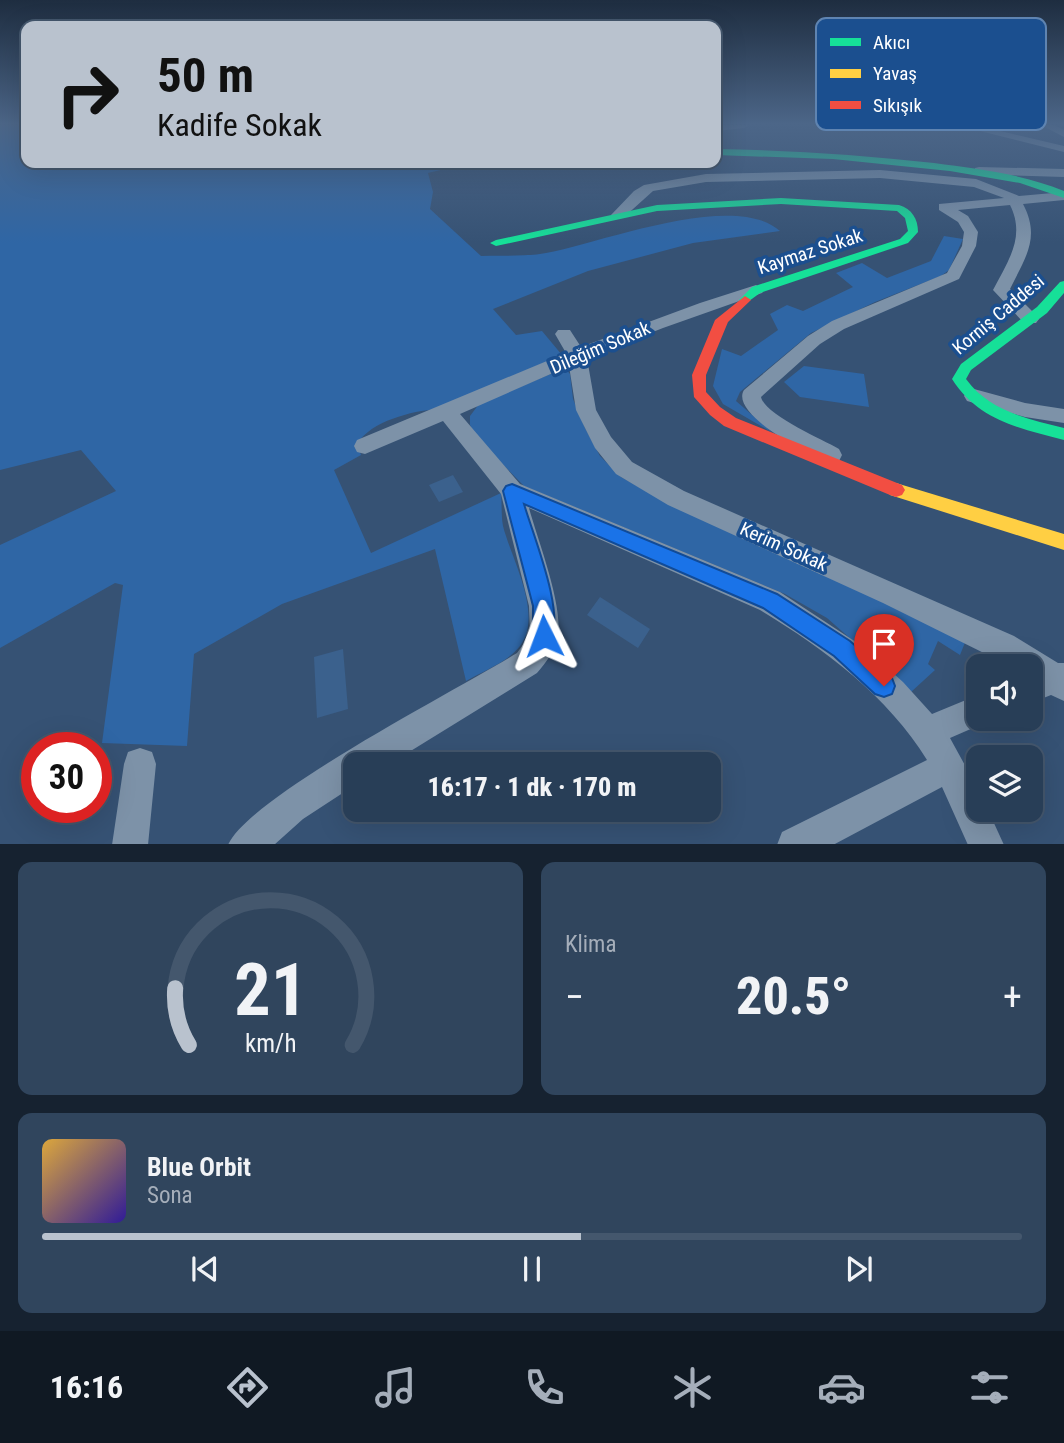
<!DOCTYPE html>
<html lang="tr">
<head>
<meta charset="utf-8">
<style>
	:root { --surface:#283e57; --page:#30455d; --text:#f1f3f6; --muted:#a5aeba; --line:#44576d; --accent:#b9c2ce }
	body { margin:0; font-family:"Roboto Condensed",sans-serif; background:var(--page); color:var(--text); height:100vh; display:flex; flex-direction:column; font-size:26px; white-space:nowrap }
	* { box-sizing:border-box; margin:0 }
	p { font-size:23px; color:var(--muted) }
	.icon { flex:none; width:38px; height:38px; fill:none; stroke:currentColor; stroke-width:2; stroke-linecap:round; stroke-linejoin:round }
	.map { position:relative; height:844px; overflow:hidden }
	.sheet { display:flex; flex-direction:column; gap:18px; padding:18px; background:#162230; flex:1 }
	.sheet>* { flex:none }
	.hud { position:absolute; left:21px; top:21px; width:700px; height:147px; border-radius:14px; box-shadow:0 7px 28px #0002,0 0 0 2px var(--line); background:#b9c2ce; color:#111; overflow:hidden }
	.controls { position:absolute; left:966px; top:654px; display:grid; gap:14px }
	.controls a { display:grid; place-items:center; width:77px; height:77px; border-radius:14px; background:var(--surface); box-shadow:0 7px 28px #0002,0 0 0 2px var(--line); font-size:35px }
	.speed { position:absolute; left:21px; top:732px; display:flex; gap:14px; font-size:35px; font-weight:700; text-align:center }
	.speed>* { display:grid; place-content:center; width:91px; height:91px; border-radius:50%; background:var(--surface); box-shadow:0 7px 28px #0002,0 0 0 2px var(--line); line-height:1 }
	.speed .limit { border:10px solid #d22; background:#fff; color:#111 }
	.pin { position:absolute; display:grid; place-items:center; width:60px; height:60px; color:#fff; margin:-72px -30px; border-radius:50% 50% 50% 0; rotate:-45deg; box-shadow:0 0 7px #0007 }
	.pin .icon { rotate:45deg }
	.me { position:absolute; width:77px; margin:-38px; rotate:357deg; stroke-linejoin:round; filter:drop-shadow(0 0 5px #0008) }
	.turn { display:flex; align-items:center; gap:24px; height:147px; padding:0 21px; font-size:32px }
	.turn .icon { width:91px; height:91px; stroke-width:2.5 }
	.turn b { display:block; font-size:49px; line-height:60px }
	.big { font-size:52px; font-weight:800; line-height:1.1 }
	.sheet .card { flex:1; display:flex; flex-direction:column; justify-content:center; gap:10px; min-width:0; padding:0 24px; border-radius:14px; background:var(--page) }
	.sheet .dial { align-items:center; gap:0 }
	.dial svg { height:182px; overflow:visible; fill:none; stroke:var(--line); stroke-width:7; stroke-linecap:round; text-anchor:middle }
	.dial text { fill:var(--text); stroke:none }
	.song { display:flex; align-items:center; gap:21px }
	.cover { width:84px; height:84px; border-radius:10px; background:linear-gradient(135deg,hsl(40 70% 55%),hsl(250 70% 35%)) }
	.played { height:7px; border-radius:4px; background:linear-gradient(90deg,var(--accent) 55%,var(--line) 55%) }
	.keys { display:flex; justify-content:space-around; direction:ltr }
	.heat { display:flex; justify-content:space-between; align-items:center; font-size:38px; direction:ltr }
	.sheet .tiles { flex:1; display:grid; gap:18px; grid-template-columns:1fr 1fr }
	.card:last-child { grid-column:span 2 }
	.trip { position:absolute; left:343px; top:752px; width:378px; height:70px; border-radius:14px; background:var(--surface); box-shadow:0 7px 28px #0002,0 0 0 2px var(--line); font-weight:800; line-height:70px; text-align:center }
	.menu { display:flex; height:112px; justify-content:space-around; align-items:center; background:#101923; color:var(--muted) }
	.menu .icon { width:49px; height:49px }
	.menu .active { color:var(--accent) }
	.menu b { font-size:32px; color:var(--text) }
	.map>svg:first-child { display:block }
</style>
</head>
<body>
<div class="map">
<svg width="1064" height="845" viewBox="0 0 1064 845">
	<rect width="100%" height="100%" fill="#365274"/>
	<path fill="#2f66a5" d="M0,125h26v38h421l6,4 -25,6 5,19 -3,17 51,47c21,-1 44,1 65,-3 54,-10 189,-63 234,-22l-87,12 -105,28 -95,38 23,26 26,-4 20,24 -125,54c-25,2 -66,12 -80,35l4,11 -27,15 37,83 130,-60c1,10 0,22 2,33 8,32 41,89 17,120 -12,16 -37,25 -54,35l-31,-132 -153,55 -88,50 -7,92 -85,-3 21,-158 -8,-2 -115,65v-103l116,-54 -35,-41 -81,20z
		M944,236l19,3 -14,31 -8,6 -66,26 -64,31 -71,59 -4,9 37,32 -50,-29 -10,-18 9,-37 19,7 37,-26 -8,-16 17,-9 16,6 50,-24 -17,-14 26,-10 25,15 44,-17z
		M804,366l60,8 5,33 -69,-10 -16,-15z
		M565,368l5,6 3,25 12,29 15,28 21,21 50,28 297,130 -8,20 -22,-14 -10,23 7,6 -24,22 -84,-74 -42,-24 -261,-108 -48,-49 -6,-12v-9l9,-12z"/>
	<path fill="#3b618d" d="M453,475l10,17 -24,10 -10,-17z
		M600,597l50,32 -12,19 -51,-33z
		M343,649l5,60 -31,9 -3,-61z"/>
	<g fill="none" stroke-linecap="round" stroke-linejoin="round">
		<path fill="#7d92a8" fill-rule="evenodd" d="M716,125h33l-5,3 -28,3z
			M956,125h19l89,21v6z
			M1041,125h13l10,5v7z
			M979,167l85,2v8l-89,-3v-6z
			M880,170l96,9 43,17 45,-4v8l-41,4c18,34 2,54 -13,85l26,26 3,4 -3,4h-12l-31,-33c15,-29 33,-53 17,-85l-52,5 10,6 10,16 -2,14 -17,33 -115,50 -24,15 -59,53c4,18 61,42 78,52l3,6 -3,6 -8,2c-20,-6 -102,-49 -87,-73l64,-54 24,-15 115,-48 15,-27 2,-14 -6,-10 -19,-12v-6l65,-6 -30,-11 -94,-9 -174,4 -53,9 -30,27h-10l-2,-3 23,-24 10,-6 62,-11z
			M756,285l8,5 -2,3 -99,35 -76,30 9,52 15,27 21,25 52,29 330,145 44,27h6v38l-13,-6 -20,8v-36h-19l-129,-64 -215,-98 -52,-31 -21,-26 -19,-38 -7,-44 -109,48 60,70 260,108 85,56 38,34 29,32 46,-19v24l11,2 -39,17 28,51v21h10l16,35h-36l-26,-58 -109,58h-56l5,-13 145,-72c-39,-64 -104,-112 -167,-150l-231,-102c9,33 34,96 29,128 -2,13 -12,27 -21,37l-149,92h-33v20l-52,34 -29,26h-46c21,-49 233,-157 289,-192l13,-18 -1,-29 -28,-112 -58,-73 -78,33 -8,-2 -3,-6 3,-6 209,-87 -11,-19 3,-4h12l11,17 119,-44z
			M974,389l51,14 39,6v14l-39,-6 -58,-16 -3,-5 3,-5z
			M140,748l12,4 4,12 -8,81h-36l12,-81 4,-12z"/>
		<path fill="#16e098" fill-rule="evenodd" d="M716,149c73,1 146,6 218,14 44,6 89,11 130,28v7l-44,-15 -70,-12 -117,-12 -117,-4z
			M781,198l118,7c13,4 19,14 19,27l-10,11 -148,50 -15,11 -6,-4 13,-13 148,-48 8,-8 -3,-13 -8,-7 -116,-7 -124,7 -161,35 -6,-3 6,-3 161,-35z
			M1064,281v12l-17,20 -76,57 -5,9c23,32 62,40 98,49v12c-45,-12 -85,-19 -112,-61l9,-15 76,-57 23,-25z"/>
		<path fill="#ffcf43" fill-rule="evenodd" d="M896,483l168,51v16l-174,-55 -3,-5 3,-5z"/>
		<path fill="#f24e42" fill-rule="evenodd" d="M745,296l6,4 -23,22 -22,53v17l14,15 16,11 166,67 3,5 -3,5 -6,2 -6,-2 -166,-69 -14,-11 -16,-18 -2,-22 23,-55z"/>
	</g>
	<linearGradient id="sky" x2="0" y2="1"><stop stop-color="#1e2d40"/><stop offset="0.51" stop-color="#4c6688"/><stop offset="1" stop-color="#4c6688" stop-opacity="0"/></linearGradient>
	<rect width="1064" height="243" fill="url(#sky)"/>
	<path fill="#1a73e8" stroke="#114b97" stroke-width="2" d="M512,484l265,110 73,47 42,37 3,8 -3,8 -8,3 -9,-3 -41,-38 -71,-48 -239,-104c10,34 41,108 27,139l-7,3 -8,-3 -3,-7v-30l-30,-115 3,-5z"/>
	<g text-anchor="middle" stroke-width="7" stroke-linejoin="round" paint-order="stroke">
		<g font-size="19" fill="#fff" stroke="#1b4f8f">
			<text transform="translate(810 251) rotate(-18)" y="7">Kaymaz Sokak</text>
			<text transform="translate(998 314) rotate(-40)" y="7">Korniş Caddesi</text>
			<text transform="translate(600 347) rotate(-23)" y="7">Dileğim Sokak</text>
			<text transform="translate(784 546) rotate(24)" y="7">Kerim Sokak</text>
		</g>
	</g>
	<rect x="816" y="18" width="230" height="112" rx="10" fill="#1b4f8f" stroke="#5f84b1" stroke-width="2"/>
	<rect x="830" y="38" width="31" height="8" fill="#16e098"/>
	<rect x="830" y="69" width="31" height="9" fill="#ffcf43"/>
	<rect x="830" y="101" width="31" height="8" fill="#f24e42"/>
	<g font-size="19" fill="#fff">
		<text x="873" y="49">Akıcı</text>
		<text x="873" y="80">Yavaş</text>
		<text x="873" y="112">Sıkışık</text>
	</g>
</svg>
<div class="controls">
<a><svg class="icon" aria-label="sound" viewBox="0 0 24 24"><path d="M4 9h4l5-4v14l-5-4H4zM17 9q2 3 0 6"/></svg></a>
<a><svg class="icon" aria-label="layers" viewBox="0 0 24 24"><path d="M12 4l9 5-9 5-9-5zM3 14l9 5 9-5"/></svg></a>
</div>
<div class="speed"><div class="limit">30</div></div>
<div class="pin" style="left:884px;top:686px;background:#d93025"><svg class="icon" aria-label="arrive" viewBox="0 0 24 24"><path d="M6 21V4h12l-3 4 3 4H6"/></svg></div>
<svg class="me" style="left:544px;top:636px" viewBox="-20 -20 40 40"><path d="M0-17L14 15 0 8-14 15z" fill="#1a73e8" stroke="#fff" stroke-width="4"/></svg>
<div class="trip">16:17 · 1 dk · 170 m</div>
<div class="hud">
<div class="turn"><svg class="icon" aria-label="right" viewBox="0 0 24 24"><path d="M7 20v-9h11M14 6l5 5-5 5"/></svg><div><b>50 m</b>Kadife Sokak</div></div>
</div>
</div>
<section class="sheet">
<div class="tiles">
<div class="card dial"><svg viewBox="0 0 100 80">
<path d="M14 69A42 42 0 1 1 86 69"/>
<path d="M14 69A42 42 0 0 1 8 44" stroke="#b9c2ce"/>
<text x="50" y="56" font-size="32" font-weight="700">21</text>
<text x="50" y="72" font-size="11">km/h</text>
</svg></div>
<div class="card"><p>Klima</p>
<div class="heat"><a>−</a><b class="big">20.5°</b><a>+</a></div>
</div>
<div class="card">
<div class="song"><i class="cover"></i><div><b>Blue Orbit</b><p>Sona</p></div></div>
<div class="played"></div>
<div class="keys"><svg class="icon" aria-label="previous" viewBox="0 0 24 24"><path d="M18 5L8 12l10 7zM5 5v14"/></svg><svg class="icon" aria-label="pause" viewBox="0 0 24 24"><path d="M8 5v14M16 5v14"/></svg><svg class="icon" aria-label="next" viewBox="0 0 24 24"><path d="M6 5l10 7-10 7zM19 5v14"/></svg></div>
</div>
</div>
</section>
<nav class="menu">
<b>16:16</b>
<svg class="icon active" aria-label="directions" viewBox="0 0 24 24"><path d="M12 3l9 9-9 9-9-9zM9 14v-3h6M13 9l2 2-2 2"/></svg>
<svg class="icon" aria-label="music" viewBox="0 0 24 24"><path d="M9 18V5l10-2v13"/><circle cx="6" cy="18" r="3"/><circle cx="16" cy="16" r="3"/></svg>
<svg class="icon" aria-label="phone" viewBox="0 0 24 24"><path d="M5 4h4l2 5-3 2q2 4 5 5l2-3 5 2v4C11 20 4 13 5 4z"/></svg>
<svg class="icon" aria-label="climate" viewBox="0 0 24 24"><path d="M12 3v18M4 7l16 10M4 17L20 7"/></svg>
<svg class="icon" aria-label="car" viewBox="0 0 24 24"><path d="M5 17H2v-5l4-1 3-4h7l3 4 3 1v5h-3M9 17h6M6 11h13"/><circle cx="7" cy="17" r="2"/><circle cx="17" cy="17" r="2"/></svg>
<svg class="icon" aria-label="filters" viewBox="0 0 24 24"><path d="M4 7h16M4 17h16"/><circle cx="9" cy="7" r="2"/><circle cx="15" cy="17" r="2"/></svg>
</nav>
</body>
</html>
